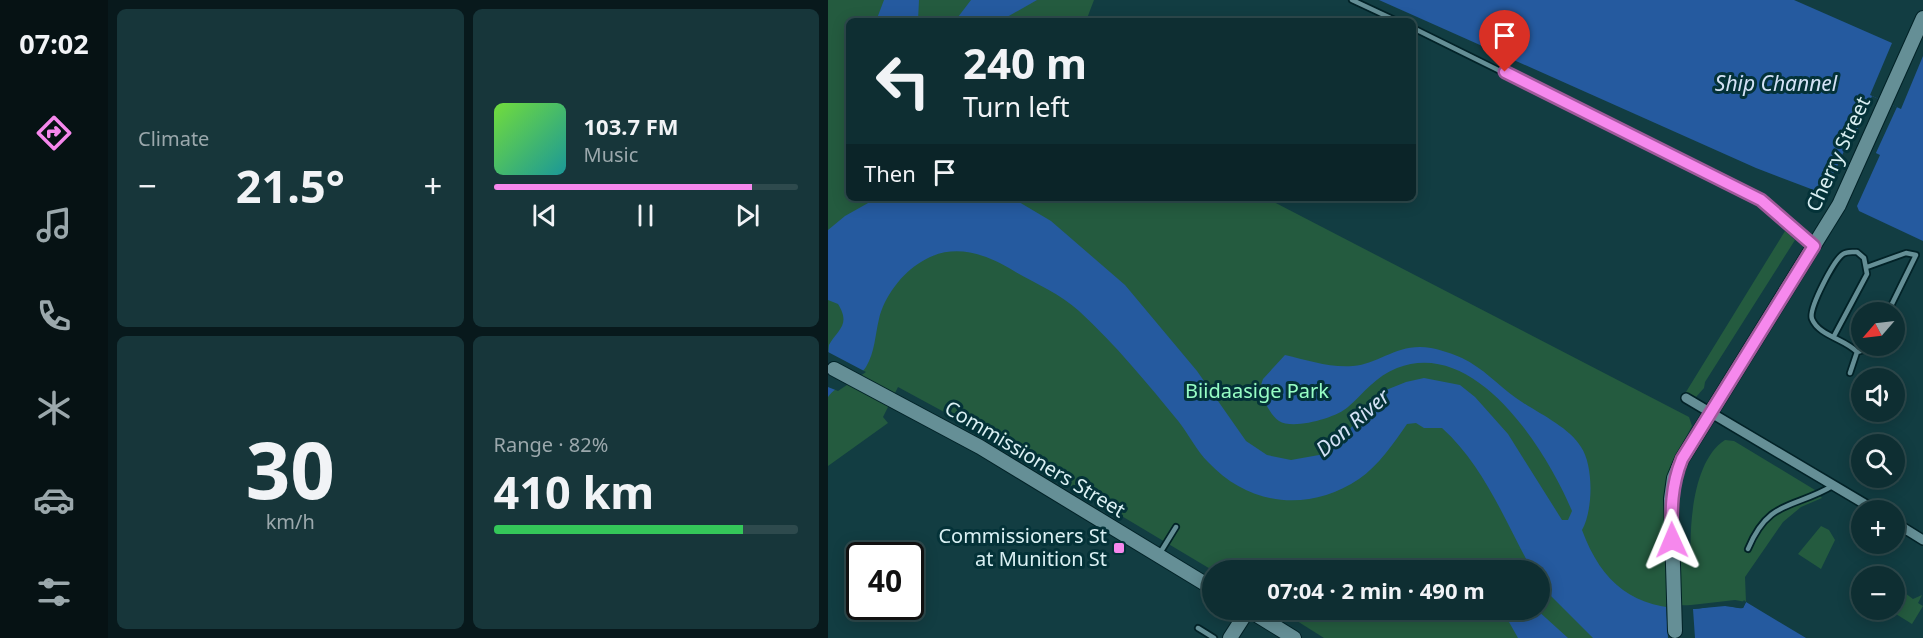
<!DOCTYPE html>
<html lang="en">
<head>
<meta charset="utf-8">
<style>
	:root { --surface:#0e2e32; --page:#17363a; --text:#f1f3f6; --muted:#9ba8ac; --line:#2e4a4d; --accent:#f688ed }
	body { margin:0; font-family:"Noto Sans",sans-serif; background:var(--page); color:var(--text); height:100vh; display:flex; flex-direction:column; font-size:22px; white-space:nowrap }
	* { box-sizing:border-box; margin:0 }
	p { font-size:20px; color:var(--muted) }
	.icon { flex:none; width:33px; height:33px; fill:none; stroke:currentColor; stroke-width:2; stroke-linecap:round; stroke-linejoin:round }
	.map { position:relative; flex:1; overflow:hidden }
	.panel { display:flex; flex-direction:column; gap:9px; padding:9px; background:#08191c; width:720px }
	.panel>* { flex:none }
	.guide { position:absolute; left:18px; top:18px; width:570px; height:183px; border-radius:9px; box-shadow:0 3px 15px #0003,0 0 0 2px var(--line); background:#0e2e32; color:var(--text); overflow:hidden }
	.needle { width:39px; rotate:242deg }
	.fabs { position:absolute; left:1023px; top:302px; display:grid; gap:12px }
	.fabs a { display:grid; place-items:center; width:54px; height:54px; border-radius:50%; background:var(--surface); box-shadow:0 3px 15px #0003,0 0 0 2px var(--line); font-size:30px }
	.speed { position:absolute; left:18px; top:542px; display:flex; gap:12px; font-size:30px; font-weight:700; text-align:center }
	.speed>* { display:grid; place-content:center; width:78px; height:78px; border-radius:50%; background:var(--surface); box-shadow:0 3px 15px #0003,0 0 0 2px var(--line); line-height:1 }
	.speed .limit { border:3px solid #111; border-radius:9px; background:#fff; color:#111 }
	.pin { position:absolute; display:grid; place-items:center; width:51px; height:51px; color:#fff; margin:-62px -26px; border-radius:50% 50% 50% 0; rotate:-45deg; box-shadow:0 0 6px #0007 }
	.pin .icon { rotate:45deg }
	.me { position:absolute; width:66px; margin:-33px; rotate:359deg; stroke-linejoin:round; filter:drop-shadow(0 0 4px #0008) }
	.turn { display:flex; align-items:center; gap:21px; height:126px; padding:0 18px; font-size:27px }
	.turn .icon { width:78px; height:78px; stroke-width:2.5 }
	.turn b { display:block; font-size:42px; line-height:51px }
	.then { display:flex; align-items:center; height:57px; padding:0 18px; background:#0003; gap:12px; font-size:22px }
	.big { font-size:45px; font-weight:700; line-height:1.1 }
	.panel .card { flex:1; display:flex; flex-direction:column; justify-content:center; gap:9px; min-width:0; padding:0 21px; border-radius:9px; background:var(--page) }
	.panel .dial { align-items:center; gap:0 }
	.dial b { font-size:78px; line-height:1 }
	.song { display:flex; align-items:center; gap:18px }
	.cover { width:72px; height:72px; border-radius:9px; background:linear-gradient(135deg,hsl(100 70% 55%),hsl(180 70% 35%)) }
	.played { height:6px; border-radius:3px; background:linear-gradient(90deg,var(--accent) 85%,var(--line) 85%) }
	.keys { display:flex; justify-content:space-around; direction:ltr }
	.heat { display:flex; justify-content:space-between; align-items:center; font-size:33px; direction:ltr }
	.charge { height:9px; border-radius:4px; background:linear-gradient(90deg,#34c759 82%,var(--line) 0) }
	.panel .tiles { flex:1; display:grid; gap:9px; grid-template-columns:repeat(2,1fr) }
	.trip { position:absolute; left:374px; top:560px; width:348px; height:60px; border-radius:30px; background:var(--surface); box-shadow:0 3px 15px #0003,0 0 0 2px var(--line); font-weight:700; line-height:60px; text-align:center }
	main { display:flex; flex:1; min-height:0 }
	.tab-bar { display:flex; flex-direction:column; width:108px; justify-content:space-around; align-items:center; background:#061214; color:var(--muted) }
	.tab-bar .icon { width:42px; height:42px }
	.tab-bar .active { color:var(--accent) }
	.tab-bar b { font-size:27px; color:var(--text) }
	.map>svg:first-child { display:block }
</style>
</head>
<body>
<main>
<nav class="tab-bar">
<b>07:02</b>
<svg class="icon active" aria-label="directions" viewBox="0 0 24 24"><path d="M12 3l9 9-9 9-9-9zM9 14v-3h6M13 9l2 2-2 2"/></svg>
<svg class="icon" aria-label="music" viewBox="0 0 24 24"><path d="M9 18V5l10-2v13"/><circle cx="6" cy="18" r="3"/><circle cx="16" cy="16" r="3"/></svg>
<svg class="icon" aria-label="phone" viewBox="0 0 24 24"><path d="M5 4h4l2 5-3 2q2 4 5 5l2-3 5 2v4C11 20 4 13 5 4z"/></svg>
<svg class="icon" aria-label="climate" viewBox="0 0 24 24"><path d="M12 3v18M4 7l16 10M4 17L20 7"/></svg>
<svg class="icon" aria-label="car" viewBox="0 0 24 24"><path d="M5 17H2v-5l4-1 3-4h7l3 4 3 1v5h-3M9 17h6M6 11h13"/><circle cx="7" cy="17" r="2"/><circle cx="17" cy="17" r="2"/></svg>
<svg class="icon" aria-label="filters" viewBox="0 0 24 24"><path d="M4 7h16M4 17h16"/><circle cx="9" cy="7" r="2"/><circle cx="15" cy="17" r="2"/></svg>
</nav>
<section class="panel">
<div class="tiles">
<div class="card"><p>Climate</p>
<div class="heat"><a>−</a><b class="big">21.5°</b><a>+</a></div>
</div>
<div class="card">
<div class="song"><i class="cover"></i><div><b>103.7 FM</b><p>Music</p></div></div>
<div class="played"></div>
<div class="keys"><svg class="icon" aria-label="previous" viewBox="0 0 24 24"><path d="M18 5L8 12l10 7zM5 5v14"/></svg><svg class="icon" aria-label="pause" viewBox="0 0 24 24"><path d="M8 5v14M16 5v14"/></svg><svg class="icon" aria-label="next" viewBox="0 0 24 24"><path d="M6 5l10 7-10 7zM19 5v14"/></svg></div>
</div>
<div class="card dial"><b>30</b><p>km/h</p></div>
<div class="card"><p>Range · 82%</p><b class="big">410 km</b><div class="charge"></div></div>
</div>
</section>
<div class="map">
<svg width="1095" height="638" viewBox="0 0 1095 638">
	<rect width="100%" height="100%" fill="#123d42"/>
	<path fill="#245b3f" d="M0,0h266l-8,21h-237v177h417l423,219 3,9 -14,25 -14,44v66l27,-2c-2,-33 2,-99 34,-119l9,1 81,49 7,8 -21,9 -18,15 -38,55 1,25 -11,-2 -70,8 1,30h-342l-46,-29h261v-39h-327l-231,-138 -83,-45 -15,30 5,6 -60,43z
		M957,231l10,9 -90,142 -1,6 -8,9 -10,-5z
		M993,526l8,4 6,10 -14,29 -23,-15z
		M1067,589l6,1 12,9 9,-4 -4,8 5,3 -11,18 -24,-15h6z"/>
	<path fill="#255a9f" d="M56,0h35l-1,21h-42z
		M143,0h66l-37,21h-45z
		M551,0h415l98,43 -22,52 31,14 22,-53v185l-64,-30 -2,-5 23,-51 -29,-14 -2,-1 -24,53 -6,-1 -63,-24z
		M49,198h135l39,23 74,64 72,86 49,70 21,14 24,5 28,-5 19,-12 43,-51 25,-10 18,-4 36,7 15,12 33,37 54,86h6l4,-9c-25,-60 -96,-174 -175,-143 -21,8 -33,25 -49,39 -12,11 -55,23 -69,14 -10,-7 -14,-20 -20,-30l4,-12 22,-24c22,5 45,13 68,11 27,-2 45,-24 78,-18 10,2 22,6 31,10 21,10 36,27 54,40 21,15 52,28 65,49 13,19 12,64 1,83 20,54 52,79 110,79 11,0 22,-4 33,-3 6,0 11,3 18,2l3,-6 60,36h-213l-48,-48 -6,-9v-11h-7c-27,-49 -48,-104 -90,-142h-18l-8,-5 -9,1c-13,19 -29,42 -48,55 -49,33 -109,28 -151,-17 -11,-11 -19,-27 -29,-40 -31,-38 -64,-78 -100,-111 -18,-17 -45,-28 -65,-40 -29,-18 -62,-29 -93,-9 -19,11 -37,35 -42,57 -4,16 -4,33 -13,48 -8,13 -29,17 -38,30 0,-10 0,-44 1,-52 9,-16 22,-20 9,-41l-10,-4v-70l17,-14z
		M670,609h38l32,29h-50l-9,-16 -13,-8z"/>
	<path fill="#123d42" d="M1044,96l25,11 -22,48 -24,-11 -13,29z
		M0,352l38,20 -28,19 -10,-4z
		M916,600l2,2 -3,6 -18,-2 -32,3 2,29h-27l-2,-34 27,2 32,-3 9,3 7,-1z"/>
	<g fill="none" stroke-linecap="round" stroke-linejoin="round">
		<defs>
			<path id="lane" d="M524,0l45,21
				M585,28l348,172 51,45
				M1039,267l39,-14 10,2 -28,57
				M1006,336l33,-62 -3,-16 -7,-6c-5,0 -10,-1 -14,2 -9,6 -35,55 -31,65 7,17 33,20 45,33l-7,21
				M1029,352l7,-2 5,-5
				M920,549c21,-51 47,-40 86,-64
				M332,553l16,-26
				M370,628l16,10"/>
			<path id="street" d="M858,398l189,112
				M1066,522l29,18"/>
			<path id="secondary" d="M6,369l146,78 232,141
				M419,609l47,29
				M847,631l-4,-132 3,-21 8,-19 157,-254 84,-187
				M402,638l18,-28"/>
		</defs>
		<use href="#lane" stroke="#022227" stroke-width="8"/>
		<use href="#street" stroke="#022227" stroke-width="12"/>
		<use href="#secondary" stroke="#022227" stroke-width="16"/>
		<use href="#lane" stroke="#658f96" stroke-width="4.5"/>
		<use href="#street" stroke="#658f96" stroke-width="9"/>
		<use href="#secondary" stroke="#658f96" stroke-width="14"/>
	</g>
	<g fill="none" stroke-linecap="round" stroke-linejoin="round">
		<defs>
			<path id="route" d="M677,72l256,128 53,46 -132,213c-11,27 -11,51 -10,81"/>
		</defs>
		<use href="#route" stroke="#a0589a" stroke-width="15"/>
		<use href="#route" stroke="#f688ed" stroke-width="10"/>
	</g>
	<rect fill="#f688ed" stroke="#043238" stroke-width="2" x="285" y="542" width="12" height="12" rx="3"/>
	<g text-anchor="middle" stroke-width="6" stroke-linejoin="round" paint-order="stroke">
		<g font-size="20" fill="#daf0f3" stroke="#043238">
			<text transform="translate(1010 154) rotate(-65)" y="7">Cherry Street</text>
			<text transform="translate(207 459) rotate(31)" y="7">Commissioners Street</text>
		</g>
		<g font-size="20" fill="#97fec5" stroke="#043238">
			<text x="429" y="398">Biidaasige Park</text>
		</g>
		<g font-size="20" fill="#daf0f3" stroke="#043238" text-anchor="end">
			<text x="279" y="543">Commissioners St<tspan x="279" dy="23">at Munition St</tspan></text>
		</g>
		<g font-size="21" font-style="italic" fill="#d4e2f6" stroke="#043238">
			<text x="948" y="91">Ship Channel</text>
			<text transform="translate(525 423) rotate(-41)" y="7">Don River</text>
		</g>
	</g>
</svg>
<div class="fabs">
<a><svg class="needle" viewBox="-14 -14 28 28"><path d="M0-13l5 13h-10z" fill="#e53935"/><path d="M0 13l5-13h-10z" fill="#9ba8ac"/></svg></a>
<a><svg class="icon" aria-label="sound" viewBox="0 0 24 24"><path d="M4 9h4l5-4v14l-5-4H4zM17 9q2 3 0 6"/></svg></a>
<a><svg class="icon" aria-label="search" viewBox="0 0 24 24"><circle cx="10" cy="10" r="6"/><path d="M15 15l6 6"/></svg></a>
<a>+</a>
<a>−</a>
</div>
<div class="speed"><div class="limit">40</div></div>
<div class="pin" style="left:677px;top:72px;background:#d93025"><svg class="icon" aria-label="arrive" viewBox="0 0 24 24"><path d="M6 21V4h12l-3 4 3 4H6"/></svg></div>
<svg class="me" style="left:844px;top:540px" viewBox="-20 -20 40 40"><path d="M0-17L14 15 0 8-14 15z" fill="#f688ed" stroke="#fff" stroke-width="4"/></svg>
<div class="trip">07:04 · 2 min · 490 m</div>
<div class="guide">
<div class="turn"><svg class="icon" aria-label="left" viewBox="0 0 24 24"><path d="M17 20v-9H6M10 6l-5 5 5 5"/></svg><div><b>240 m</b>Turn left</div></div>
<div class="then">Then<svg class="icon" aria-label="arrive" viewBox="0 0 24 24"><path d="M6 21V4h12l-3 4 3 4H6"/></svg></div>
</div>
</div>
</main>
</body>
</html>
